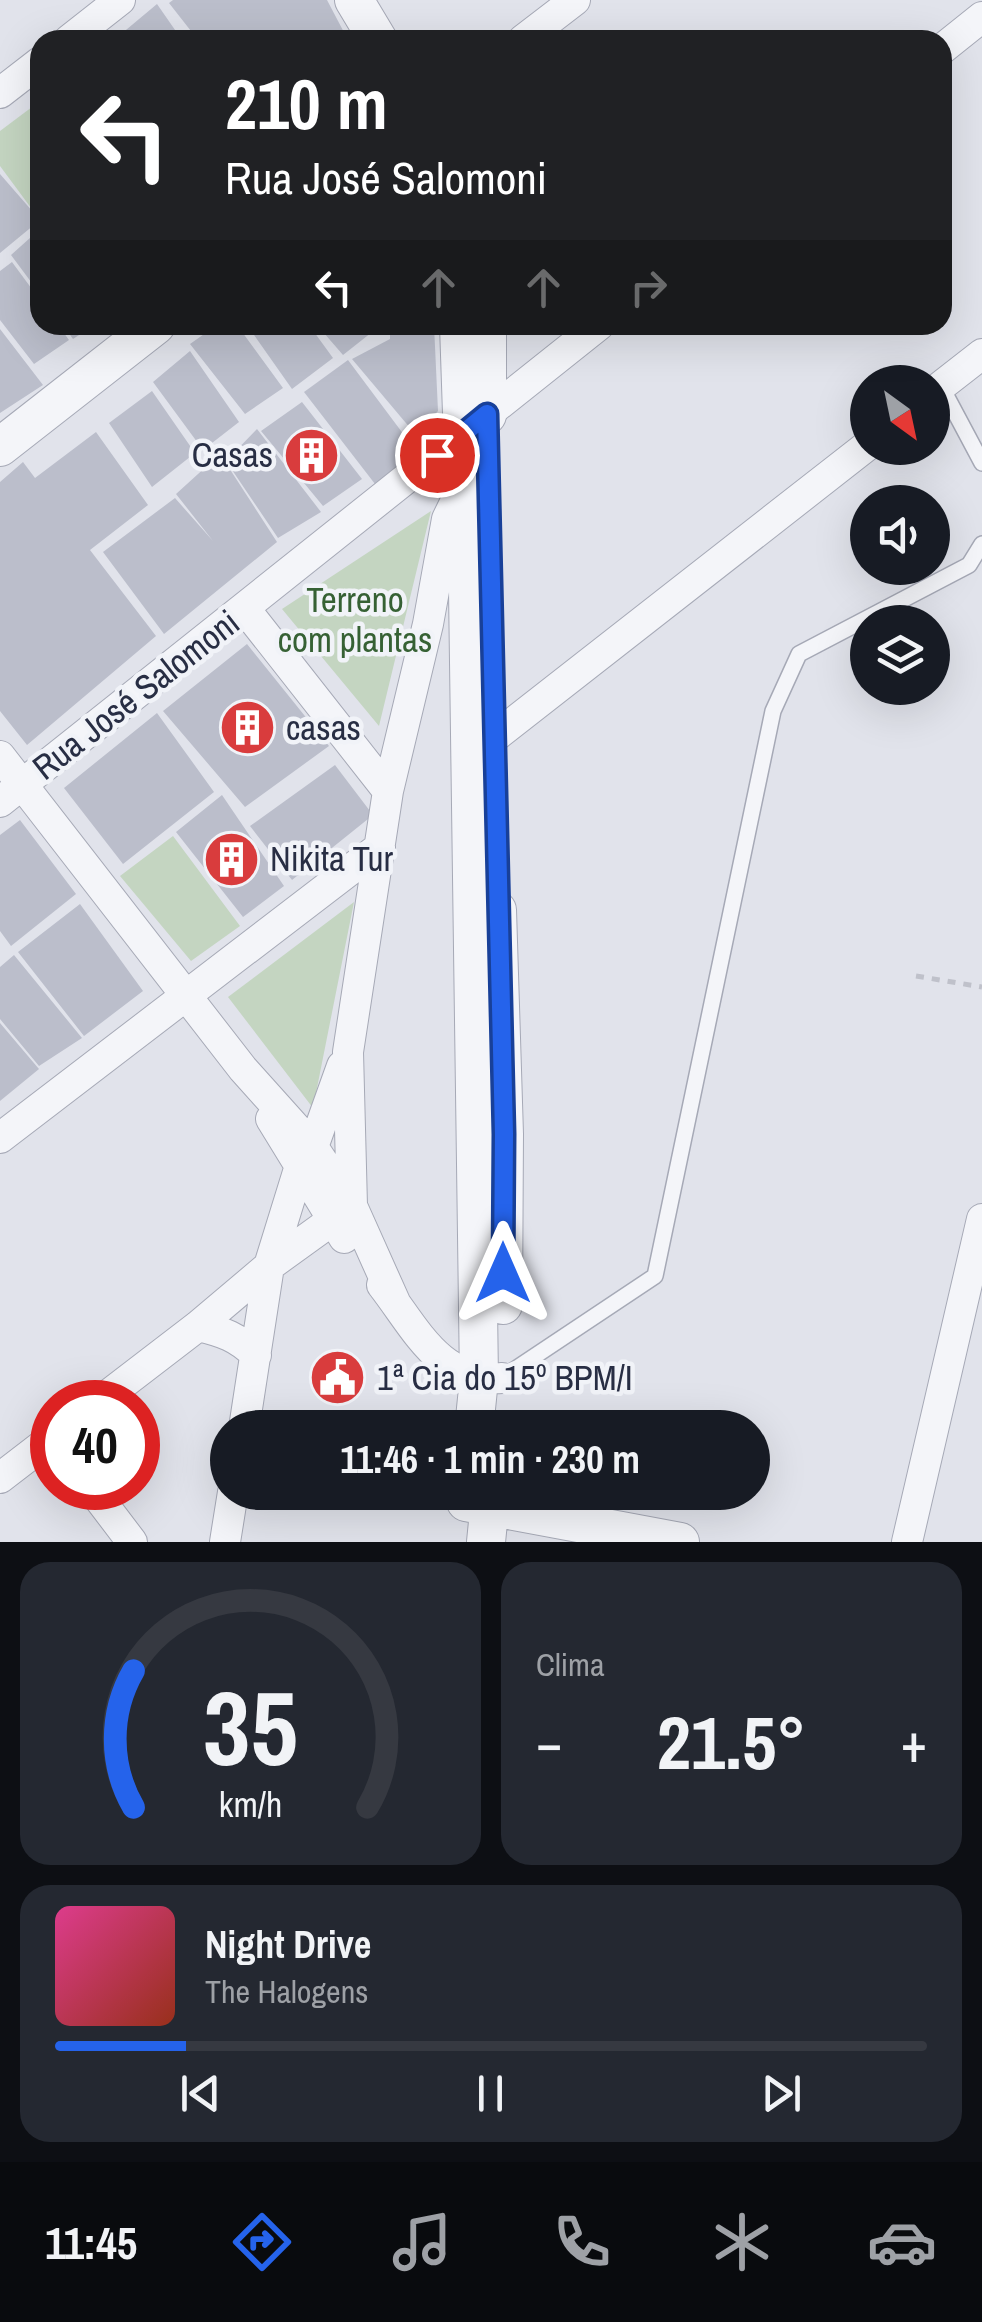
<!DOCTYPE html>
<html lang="pt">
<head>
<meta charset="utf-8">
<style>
	:root { --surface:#171b24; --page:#242831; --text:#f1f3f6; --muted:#9ea1a6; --line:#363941; --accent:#2563eb }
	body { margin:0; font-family:"Archivo Narrow",sans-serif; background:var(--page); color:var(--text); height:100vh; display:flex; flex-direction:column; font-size:38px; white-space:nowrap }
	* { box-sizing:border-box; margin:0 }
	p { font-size:32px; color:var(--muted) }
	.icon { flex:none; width:55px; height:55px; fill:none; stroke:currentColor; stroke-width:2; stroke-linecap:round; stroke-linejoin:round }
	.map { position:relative; height:1542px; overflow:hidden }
	.details { display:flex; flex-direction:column; gap:20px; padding:20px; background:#0d0f14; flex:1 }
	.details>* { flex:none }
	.hud { position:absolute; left:30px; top:30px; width:922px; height:305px; border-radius:30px; box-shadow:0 10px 40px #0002; background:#202124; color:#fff; overflow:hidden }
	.needle { width:65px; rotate:147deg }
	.buttons { position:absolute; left:850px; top:365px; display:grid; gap:20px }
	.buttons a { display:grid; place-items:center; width:100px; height:100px; border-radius:50%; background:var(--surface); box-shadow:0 10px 40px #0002; font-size:50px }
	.speed { position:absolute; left:30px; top:1380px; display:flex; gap:20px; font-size:50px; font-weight:700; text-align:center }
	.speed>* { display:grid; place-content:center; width:130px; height:130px; border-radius:50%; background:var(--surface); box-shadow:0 10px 40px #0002; line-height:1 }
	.speed .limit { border:15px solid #d22; background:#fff; color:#111 }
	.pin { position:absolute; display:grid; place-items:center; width:85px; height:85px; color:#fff; margin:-42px; border:5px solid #fff; border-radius:50%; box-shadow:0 2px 10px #0007 }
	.me { position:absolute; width:110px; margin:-55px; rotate:0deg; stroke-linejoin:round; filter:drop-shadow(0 0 8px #0008) }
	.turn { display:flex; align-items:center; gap:35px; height:210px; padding:0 30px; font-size:45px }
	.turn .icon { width:130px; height:130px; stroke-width:2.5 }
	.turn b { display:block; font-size:70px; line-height:85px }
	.lanes { display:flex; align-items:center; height:95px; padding:0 30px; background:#0003; justify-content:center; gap:50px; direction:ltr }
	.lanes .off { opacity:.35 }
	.big { font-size:75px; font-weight:800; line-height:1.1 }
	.details .tile { flex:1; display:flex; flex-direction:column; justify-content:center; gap:15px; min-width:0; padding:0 35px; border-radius:30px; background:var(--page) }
	.details .dial { align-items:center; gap:0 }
	.dial svg { height:260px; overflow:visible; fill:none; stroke:var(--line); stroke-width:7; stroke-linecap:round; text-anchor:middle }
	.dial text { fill:var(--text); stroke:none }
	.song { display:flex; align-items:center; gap:30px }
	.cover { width:120px; height:120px; border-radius:15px; background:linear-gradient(135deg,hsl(330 70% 55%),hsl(10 70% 35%)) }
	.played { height:10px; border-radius:5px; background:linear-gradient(90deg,var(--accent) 15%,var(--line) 15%) }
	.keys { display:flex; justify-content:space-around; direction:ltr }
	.heat { display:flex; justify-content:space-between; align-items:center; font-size:55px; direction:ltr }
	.details .tiles { flex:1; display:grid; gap:20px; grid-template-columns:1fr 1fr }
	.tile:last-child { grid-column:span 2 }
	.trip { position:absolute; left:210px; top:1410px; width:560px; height:100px; border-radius:50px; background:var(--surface); box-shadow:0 10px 40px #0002; font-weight:800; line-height:100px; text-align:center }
	.dock { display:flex; height:160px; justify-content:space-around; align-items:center; background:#090b0e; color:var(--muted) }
	.dock .icon { width:70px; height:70px }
	.dock .active { color:var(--accent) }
	.dock b { font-size:45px; color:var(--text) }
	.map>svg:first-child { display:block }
</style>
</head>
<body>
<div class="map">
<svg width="982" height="1542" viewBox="0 0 982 1542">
	<rect width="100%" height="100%" fill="#e1e3eb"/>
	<path fill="#c4d5c1" d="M40,101v119l-40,-54v-35z
		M431,511l-52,215 -97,-117z
		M173,836l67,90 -49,35 -71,-85z
		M354,902l-41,206 -85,-111z"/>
	<path fill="#bbbecb" d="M173,0h154l21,40h-150l-29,-37z
		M157,4l25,36h-68z
		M0,174l40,46 -40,33z
		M40,229v65l-29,-39z
		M12,262l28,38v25h18l11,15 -35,24 -34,-44v-49z
		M63,325h31l-21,14z
		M217,325h20l46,63 -38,26 -55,-70z
		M247,325h62l24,33 -41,31z
		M317,325h64l-38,30z
		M390,325h44l4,86 -22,24 -64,-76 38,-20z
		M0,329l43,56 -43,28z
		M190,351l49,71 -36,28 -50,-68z
		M348,360l68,91 -41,33 -71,-92z
		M152,391l43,62 -43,34 -43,-64z
		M302,402l60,77 -39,27 -62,-75z
		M257,429l64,83 -43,26 -52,-77z
		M96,432l52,73 -58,45 66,86 -129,109 -27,-34v-229l23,-20 12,16z
		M220,454l57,88 -113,92 -61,-82 72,-54 38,43 -37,-47z
		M247,644l82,102 -84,61 -82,-96z
		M157,713l57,79 -91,72 -59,-76z
		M335,765l38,50 -81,65 -42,-54z
		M222,795l62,91 -41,31 -67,-85z
		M20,820l56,74 -65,52 -11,-15v-96z
		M80,904l63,87 -59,45 -66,-84z
		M14,955l68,83 -43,28 -39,-47v-52z
		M0,1023l39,46 -39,32z"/>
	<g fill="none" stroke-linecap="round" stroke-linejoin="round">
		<defs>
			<path id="service" d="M941,386l41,77
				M502,1378l153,-102 118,-565 26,-57 170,-89 13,-21"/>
			<path id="minor" d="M69,40l51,-40
				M523,40l52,-40
				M942,49l40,-32
				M0,93l40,-31
				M932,393l50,-39
				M245,609l143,182
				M0,756l243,313 70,78 39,59 43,96
				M469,757l399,-312
				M0,802l599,-477
				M271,1119l73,119
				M0,1138l380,-291
				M382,1285c35,45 57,97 120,93
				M198,1326c25,6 40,11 58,29
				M99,1402l99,-76 71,-60 83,-60 -4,-154 40,-261 40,-167 19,-105 17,-35
				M244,1428l25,-162 30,-97 14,-22 29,-81
				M0,1478l52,-40
				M91,1488l41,54
				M225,1542l8,-50
				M907,1542l75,-323"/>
			<path id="tertiary" d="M354,0l24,40
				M459,325l9,265 11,789 -5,49
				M487,325v90
				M0,447l156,-122
				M497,910l7,224 -1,171
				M466,1502l214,40
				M486,1542l5,-50"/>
		</defs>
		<use href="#service" stroke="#a6a9b6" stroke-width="18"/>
		<use href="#minor" stroke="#a6a9b6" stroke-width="32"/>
		<use href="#tertiary" stroke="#a6a9b6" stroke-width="40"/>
		<path stroke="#bfc1ca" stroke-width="5" stroke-dasharray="8 8" stroke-linecap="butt" d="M916,976l66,11"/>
		<use href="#service" stroke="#f4f5f9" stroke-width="15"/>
		<use href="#minor" stroke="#f4f5f9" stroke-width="30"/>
		<use href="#tertiary" stroke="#f4f5f9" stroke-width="38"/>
	</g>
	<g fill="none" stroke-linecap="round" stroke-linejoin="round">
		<defs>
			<path id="route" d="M437,455l50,-41 17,720 -1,139"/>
		</defs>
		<use href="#route" stroke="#184099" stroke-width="25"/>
		<use href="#route" stroke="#2563eb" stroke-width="18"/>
	</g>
	<defs>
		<symbol id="building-disc" viewBox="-11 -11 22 22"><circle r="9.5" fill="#d93c3d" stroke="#f1f3f8"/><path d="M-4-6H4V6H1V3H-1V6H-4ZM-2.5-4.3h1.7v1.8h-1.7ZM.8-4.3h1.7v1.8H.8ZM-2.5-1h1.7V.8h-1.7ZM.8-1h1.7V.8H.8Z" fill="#fff"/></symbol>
		<symbol id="civic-disc" viewBox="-11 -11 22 22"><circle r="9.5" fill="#d93c3d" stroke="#f1f3f8"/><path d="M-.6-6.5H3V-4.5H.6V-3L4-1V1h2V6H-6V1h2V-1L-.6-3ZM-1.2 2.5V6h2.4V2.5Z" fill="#fff"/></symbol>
	</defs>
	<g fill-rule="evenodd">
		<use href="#building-disc" x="280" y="424" width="63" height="63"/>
		<use href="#building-disc" x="216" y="696" width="63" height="63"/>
		<use href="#building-disc" x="200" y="828" width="63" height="63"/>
		<use href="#civic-disc" x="306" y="1346" width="63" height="63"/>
	</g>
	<g text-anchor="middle" stroke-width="9" stroke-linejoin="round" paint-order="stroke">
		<g font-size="35" fill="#282e44" stroke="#f1f3f8" text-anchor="start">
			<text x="273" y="467" text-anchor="end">Casas</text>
			<text x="286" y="740">casas</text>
			<text x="270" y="871">Nikita Tur</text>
			<text x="377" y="1390">1ª Cia do 15º BPM/I</text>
		</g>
		<g font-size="35" fill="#366134" stroke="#f1f3f8">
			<text x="355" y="612">Terreno<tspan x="355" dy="40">com plantas</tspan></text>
		</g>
		<g font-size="35" fill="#282e44" stroke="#f1f3f8">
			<text transform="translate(136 695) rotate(-38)" y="12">Rua José Salomoni</text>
		</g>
	</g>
</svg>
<div class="buttons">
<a><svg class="needle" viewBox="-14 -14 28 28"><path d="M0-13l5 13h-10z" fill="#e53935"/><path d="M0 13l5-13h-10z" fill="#9ea1a6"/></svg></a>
<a><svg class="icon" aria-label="sound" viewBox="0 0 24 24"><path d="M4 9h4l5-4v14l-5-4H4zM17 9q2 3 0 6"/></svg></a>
<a><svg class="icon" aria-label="layers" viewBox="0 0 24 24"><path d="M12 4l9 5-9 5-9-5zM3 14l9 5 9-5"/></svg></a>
</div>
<div class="speed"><div class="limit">40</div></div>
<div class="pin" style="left:437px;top:455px;background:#d93025"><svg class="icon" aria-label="arrive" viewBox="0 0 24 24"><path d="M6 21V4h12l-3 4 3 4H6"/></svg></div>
<svg class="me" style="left:503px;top:1273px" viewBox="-20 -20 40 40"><path d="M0-17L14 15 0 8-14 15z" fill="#2563eb" stroke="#fff" stroke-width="4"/></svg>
<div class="trip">11:46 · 1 min · 230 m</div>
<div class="hud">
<div class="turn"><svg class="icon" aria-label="left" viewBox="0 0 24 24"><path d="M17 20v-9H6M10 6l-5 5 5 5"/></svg><div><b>210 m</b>Rua José Salomoni</div></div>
<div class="lanes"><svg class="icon" aria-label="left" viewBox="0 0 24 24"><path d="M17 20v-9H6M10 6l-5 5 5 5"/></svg><svg class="icon off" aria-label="ahead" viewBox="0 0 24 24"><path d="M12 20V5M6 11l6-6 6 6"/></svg><svg class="icon off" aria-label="ahead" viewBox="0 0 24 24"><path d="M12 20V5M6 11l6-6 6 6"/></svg><svg class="icon off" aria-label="right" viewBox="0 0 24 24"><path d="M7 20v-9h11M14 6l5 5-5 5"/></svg></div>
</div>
</div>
<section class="details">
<div class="tiles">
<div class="tile dial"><svg viewBox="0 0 100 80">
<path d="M14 69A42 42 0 1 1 86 69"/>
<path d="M14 69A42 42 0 0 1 14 27" stroke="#2563eb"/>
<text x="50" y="56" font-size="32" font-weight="700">35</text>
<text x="50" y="72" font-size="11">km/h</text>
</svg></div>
<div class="tile"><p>Clima</p>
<div class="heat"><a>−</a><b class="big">21.5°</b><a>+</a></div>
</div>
<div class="tile">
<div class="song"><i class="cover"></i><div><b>Night Drive</b><p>The Halogens</p></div></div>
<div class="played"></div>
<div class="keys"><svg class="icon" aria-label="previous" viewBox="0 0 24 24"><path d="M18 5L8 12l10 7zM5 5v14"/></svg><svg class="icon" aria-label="pause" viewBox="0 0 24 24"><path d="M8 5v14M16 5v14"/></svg><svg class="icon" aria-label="next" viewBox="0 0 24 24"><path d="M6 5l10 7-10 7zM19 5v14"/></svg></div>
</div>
</div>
</section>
<nav class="dock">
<b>11:45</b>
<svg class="icon active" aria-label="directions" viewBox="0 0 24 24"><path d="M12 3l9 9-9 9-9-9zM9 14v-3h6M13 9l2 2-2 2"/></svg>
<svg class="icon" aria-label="music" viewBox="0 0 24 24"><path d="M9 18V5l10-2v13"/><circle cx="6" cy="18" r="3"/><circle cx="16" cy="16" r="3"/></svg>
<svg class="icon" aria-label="phone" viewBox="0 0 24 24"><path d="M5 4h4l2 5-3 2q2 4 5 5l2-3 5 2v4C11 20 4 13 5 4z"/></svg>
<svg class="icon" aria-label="climate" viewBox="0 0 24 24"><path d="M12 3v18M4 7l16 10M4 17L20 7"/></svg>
<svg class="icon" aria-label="car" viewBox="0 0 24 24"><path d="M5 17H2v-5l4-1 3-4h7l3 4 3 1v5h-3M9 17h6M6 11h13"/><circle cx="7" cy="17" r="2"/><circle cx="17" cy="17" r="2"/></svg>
</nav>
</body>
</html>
